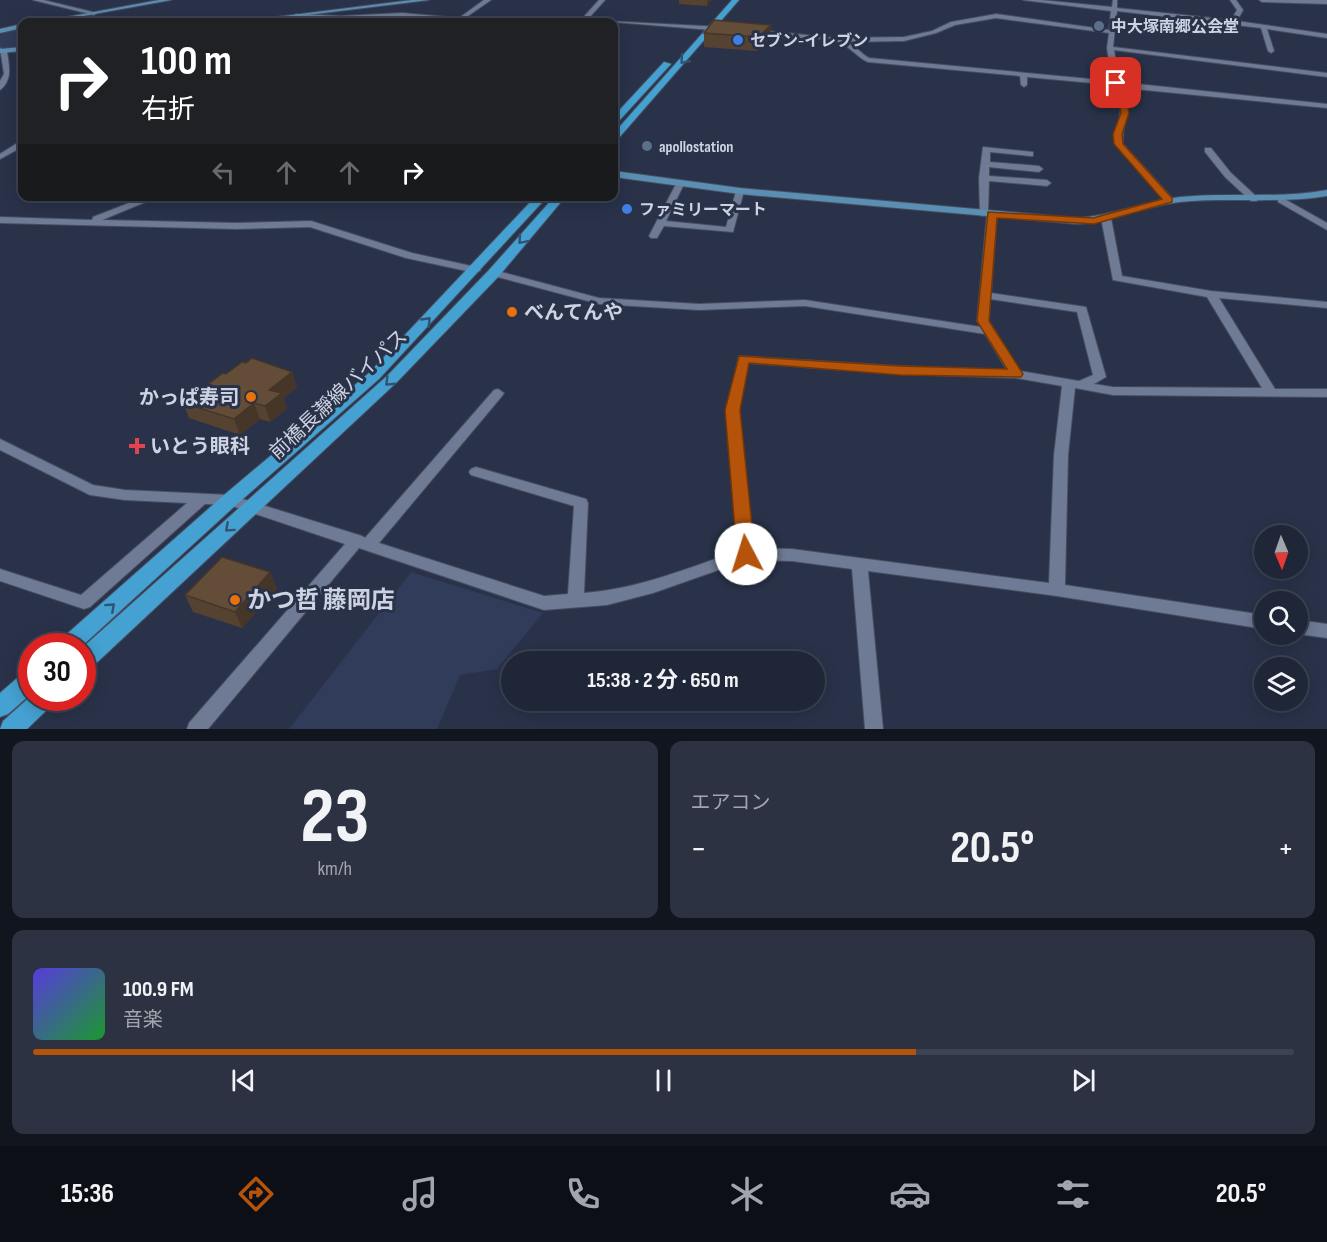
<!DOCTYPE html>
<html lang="ja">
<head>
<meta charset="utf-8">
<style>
	:root { --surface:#1f2637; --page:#2c3242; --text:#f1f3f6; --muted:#a1a5ad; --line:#3c4352; --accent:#b45309 }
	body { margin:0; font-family:"Sofia Sans Condensed","Noto Sans JP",sans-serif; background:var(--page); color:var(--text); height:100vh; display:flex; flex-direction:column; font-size:22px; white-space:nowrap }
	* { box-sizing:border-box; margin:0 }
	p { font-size:20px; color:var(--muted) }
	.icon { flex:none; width:33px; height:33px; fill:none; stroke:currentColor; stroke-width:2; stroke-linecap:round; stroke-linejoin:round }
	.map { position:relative; height:729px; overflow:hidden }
	.panel { display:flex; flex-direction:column; gap:12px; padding:12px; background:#11151e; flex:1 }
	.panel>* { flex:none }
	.hud { position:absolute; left:18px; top:18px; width:600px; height:183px; border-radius:12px; box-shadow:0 3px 15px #0003,0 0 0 2px var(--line); background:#202124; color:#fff; overflow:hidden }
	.needle { width:39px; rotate:178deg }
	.fabs { position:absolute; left:1254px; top:525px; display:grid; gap:12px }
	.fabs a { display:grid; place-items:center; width:54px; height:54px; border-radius:50%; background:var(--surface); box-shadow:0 3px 15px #0003,0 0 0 2px var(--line); font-size:30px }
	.speed { position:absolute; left:18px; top:633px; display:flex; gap:12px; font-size:30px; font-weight:700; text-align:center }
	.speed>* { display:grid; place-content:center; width:78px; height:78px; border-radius:50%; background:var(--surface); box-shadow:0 3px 15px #0003,0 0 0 2px var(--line); line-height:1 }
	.speed .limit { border:9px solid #d22; background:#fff; color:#111 }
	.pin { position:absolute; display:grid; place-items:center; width:51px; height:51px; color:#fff; margin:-26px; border-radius:12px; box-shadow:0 3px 9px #0006 }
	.me { position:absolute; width:66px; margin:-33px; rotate:355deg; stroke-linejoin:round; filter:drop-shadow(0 0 4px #0008) }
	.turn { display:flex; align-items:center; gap:21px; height:126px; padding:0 24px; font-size:27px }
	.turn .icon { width:78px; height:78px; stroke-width:2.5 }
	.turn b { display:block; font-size:42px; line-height:51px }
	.lanes { display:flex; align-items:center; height:57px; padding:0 24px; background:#0003; justify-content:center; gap:30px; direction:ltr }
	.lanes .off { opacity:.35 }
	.big { font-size:45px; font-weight:700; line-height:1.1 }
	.panel .tile { flex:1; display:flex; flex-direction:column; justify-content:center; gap:9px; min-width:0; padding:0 21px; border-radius:12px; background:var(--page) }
	.panel .dial { align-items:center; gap:0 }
	.dial b { font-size:78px; line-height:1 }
	.song { display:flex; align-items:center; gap:18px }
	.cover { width:72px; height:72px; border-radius:9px; background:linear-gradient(135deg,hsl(250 70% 55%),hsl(130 70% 35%)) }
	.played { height:6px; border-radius:3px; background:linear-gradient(90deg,var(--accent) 70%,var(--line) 70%) }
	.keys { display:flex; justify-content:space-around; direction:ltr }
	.heat { display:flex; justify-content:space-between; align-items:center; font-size:33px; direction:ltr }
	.panel .tiles { flex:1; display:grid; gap:12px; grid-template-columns:1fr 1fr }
	.tile:last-child { grid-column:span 2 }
	.trip { position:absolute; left:501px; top:651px; width:324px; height:60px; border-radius:30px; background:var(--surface); box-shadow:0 3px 15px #0003,0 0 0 2px var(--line); font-weight:700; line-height:60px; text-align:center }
	.dock { display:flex; height:96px; justify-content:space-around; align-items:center; background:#0c0f16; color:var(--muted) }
	.dock .icon { width:42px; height:42px }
	.dock .current { color:var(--accent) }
	.dock b { font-size:27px; color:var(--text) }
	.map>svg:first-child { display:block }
</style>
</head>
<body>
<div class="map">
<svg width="1327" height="729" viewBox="0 0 1327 729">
	<rect width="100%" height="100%" fill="#293249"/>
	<path fill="#303c59" d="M21,29l-2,3 3,1v14l-22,1v-13l3,-3z
		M411,572l132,41 -46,56 -37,6 -23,54h-148z"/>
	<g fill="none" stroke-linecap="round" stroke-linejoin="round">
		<defs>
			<path id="street" d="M33,0h10l54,13 -3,2z
				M484,0h7l-26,18 116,2 18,-20h6l-18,20 136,7 3,2 -3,2 -109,-9h-138l-74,-5 -61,3 -48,-4 3,-2 45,2 61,-3 57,5z
				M1023,0h18l71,7 1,-7h4v8l114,12 6,-10 -7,-10h6l7,10 -6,11 90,13v4l-60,-9 7,22 -3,2 -3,-2 -7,-23 -144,-17 -4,36 214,26v4l-213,-27 5,32 208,22v4l-203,-20c9,26 -3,32 -1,56l49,54 2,2 -5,3 -3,-1 -51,-58c-1,-20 15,-42 -1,-59l-87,-8v8l-3,2 -3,-2 -1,-9 -152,-14c-12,-5 -16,-15 -31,-20 -22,-8 -63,0 -84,-10l3,-2 80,8 68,-1 28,-6 19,-9 45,-8 113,16 2,-19zM996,18l113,15 -2,15 5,33 -243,-23c-10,-5 -10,-11 -24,-16l59,-1 32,-8 19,-8z
				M1259,0h68v4l-65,-2z
				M0,48l7,3c2,15 6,29 -7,39v-9l4,-7z
				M19,142h3v5l-22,12v-5z
				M983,147l50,5v4h-3l-40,-4v10l49,4 4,3 -4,3 -50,-5v9l58,4 4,3 -4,3 -58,-5 -1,32 -5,3 -3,-1 -1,-37z
				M1205,148h6l20,25 26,24v4h-6l-26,-24 -20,-25z
				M680,181l4,3 -18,37 60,6 10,-36 4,-3 4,3 -11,41 -69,-6 -7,12h-6l-2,-2 27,-52z
				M147,196h13l-58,24 134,3 75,-2 101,32 64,14 5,3 -5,3 -70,-15 -96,-31 -74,2 -236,-6v-6l92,3 1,-3z
				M1281,197l46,26v7l-49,-28v-4z
				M992,211l5,3 -6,79 95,14 20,70 -12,7 19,3 149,1 -55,-91 -94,-17 -12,-62 2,-2 3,-1 5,3 11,58 89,15 116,11v6l-108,-10 56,91h52v8l-214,-2 -38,-7 -7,67 -3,130 199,30v14l-207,-33 -189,-25 15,158h-18l-13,-160 -60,-8 -45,-1 -94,33 -46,12 -63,5 -185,-62 -151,181h-21l2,-6 156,-179 -116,-39 -24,-1 -115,103 -6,2 -84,-28v-12l81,26 106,-92 -62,-3 -35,-5 -90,-45v-11l93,46 32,5 105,5 132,41 3,2 129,-148 4,-1 6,4 -2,3 -123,147 165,53 24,-2 6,-88 -103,-31 -2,-3 2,-3 5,-2 110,32 2,4 -4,90c54,-4 104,-25 154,-42l-11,-141 12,-54 161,10 107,4 -22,-36 -180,-28 -106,4 -100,-6 -109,-29 -1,-2 1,-2 4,-1 105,28 100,6 106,-4 176,27 -4,-6 10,-107zM990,299l87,13 16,63 -14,6 -59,-10 -31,-50zM748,363l152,11 116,4 46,8 -8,69 -5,128 -257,-34 -39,-1 -14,-138z
				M1298,620l29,4v14l-29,-4z"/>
			<path id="secondary" d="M159,0h12l-121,22h-10z
				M412,0h17l-179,22h-13z
				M22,24v4l-22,5v-4z
				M22,47v4l-22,2v-4z
				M614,171l126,17 337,30c35,-2 68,-17 103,-21 49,-5 98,2 147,-7v6c-49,8 -98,1 -147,6 -35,4 -67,20 -103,22l-337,-30 -126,-17z"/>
			<path id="primary" d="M732,0h7l-122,140 -3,1v-8z
				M664,62l7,2 -54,59 -3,1v-8z
				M536,196h12l-169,183 -143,126 -154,141h-24l2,-6 164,-145 145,-122z
				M555,196h11l-67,80 -102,106 -307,287 -8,2v-23l305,-272 102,-106z
				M32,669v24l-24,21 -8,3v-24l24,-21z
				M32,695v3h23l-3,7 -25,24h-27l3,-8z"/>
		</defs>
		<use href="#street" stroke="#464e60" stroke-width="2"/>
		<use href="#secondary" stroke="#464e60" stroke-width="2"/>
		<use href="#primary" stroke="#464e60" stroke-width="2"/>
		<use href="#street" fill="#6f7a94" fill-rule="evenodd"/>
		<use href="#secondary" fill="#5a8eb3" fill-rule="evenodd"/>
		<use href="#primary" fill="#44a1d1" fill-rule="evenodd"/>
	</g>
	<path fill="#554231" d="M679,0h33l-5,6 -28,-2z
		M771,25l-1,13 -13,13 -53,-4v-14z
		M485,196h22l-3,4 -19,-2z
		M292,372l5,15 -13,11 3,11 -17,13 -10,-3 -20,16 -51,-17 -6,-15z
		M270,572l7,17 -35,39 -49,-16 -8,-17z"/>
	<path fill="#453628" d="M707,0h5l-5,6z
		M771,25l-1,13 -13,13 1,-14z
		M292,372l5,15 -13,11 3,11 -17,13 -5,-16 4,-16z
		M254,403l6,16 -20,16 -6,-16z
		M270,572l7,17 -35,39 -7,-16z"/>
	<path fill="#634d39" stroke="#453628" stroke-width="1.5" d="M714,20l57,5 -13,12 -54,-4z
		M252,358l40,14 -23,18 13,3 -17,13 -11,-3 -20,16 -51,-16 40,-30 3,1 16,-12 4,1z
		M222,557l48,15 -35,40 -50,-17z"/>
	<defs><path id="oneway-chevron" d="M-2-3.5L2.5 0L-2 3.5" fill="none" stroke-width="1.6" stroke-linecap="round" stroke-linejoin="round" transform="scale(1.5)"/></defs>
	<g stroke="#315372">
		<use href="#oneway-chevron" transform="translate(684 60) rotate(131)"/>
		<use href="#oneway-chevron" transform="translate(522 240) rotate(131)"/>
		<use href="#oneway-chevron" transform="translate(427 321) rotate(-46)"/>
		<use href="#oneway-chevron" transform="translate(389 382) rotate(136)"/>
		<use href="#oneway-chevron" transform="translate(229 528) rotate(138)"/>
		<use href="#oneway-chevron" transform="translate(111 607) rotate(-42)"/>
	</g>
	<path fill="#b45309" stroke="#753606" stroke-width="1.5" d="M1116,80l8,5 5,28 -7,21 1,10 49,54v4l-78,22 -97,-6 -8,103 34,53 -2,3 -121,-2 -151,-12 -9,47 15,144 -3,5h-12l-3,-5 -12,-144 14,-54 161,10 107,3 -30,-48 11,-109 105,6 69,-19 -48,-55 -1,-10 8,-21 -4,-27 -5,-3z"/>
	<g fill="#5c6f8a" stroke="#293249" stroke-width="2">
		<circle cx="1099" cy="26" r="6"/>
		<circle cx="647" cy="146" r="6"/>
	</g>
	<g fill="#3f7fe0" stroke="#293249" stroke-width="2">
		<circle cx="738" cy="40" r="6"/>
		<circle cx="627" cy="209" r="6"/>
	</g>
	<g fill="#e8710a" stroke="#293249" stroke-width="2">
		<circle cx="512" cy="312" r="6"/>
		<circle cx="251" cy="397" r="6"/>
		<circle cx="235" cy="600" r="6"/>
	</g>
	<path fill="#e0444e" stroke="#293249" stroke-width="2" d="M134 437h6v6h6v6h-6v6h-6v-6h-6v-6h6z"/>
	<g text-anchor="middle" stroke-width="6" stroke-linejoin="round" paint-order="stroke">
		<g font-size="16" font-weight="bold" fill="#cdd3e2" stroke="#293249" text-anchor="start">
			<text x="1111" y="32">中大塚南郷公会堂</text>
			<text x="750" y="46">セブン-イレブン</text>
			<text x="659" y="152">apollostation</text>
			<text x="639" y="215">ファミリーマート</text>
		</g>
		<g font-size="20" font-weight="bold" fill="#cdd3e2" stroke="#293249" text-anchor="start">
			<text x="524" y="319">べんてんや</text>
			<text x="239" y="404" text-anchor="end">かっぱ寿司</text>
			<text x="150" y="453">いとう眼科</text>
		</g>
		<g font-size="20" fill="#cdd3e2" stroke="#293249">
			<text transform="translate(338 394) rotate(-43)" y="7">前橋長瀞線バイパス</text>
		</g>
		<g font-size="24" font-weight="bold" fill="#cdd3e2" stroke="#293249" text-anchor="start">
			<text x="247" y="608">かつ哲 藤岡店</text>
		</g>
	</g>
</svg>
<div class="fabs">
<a><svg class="needle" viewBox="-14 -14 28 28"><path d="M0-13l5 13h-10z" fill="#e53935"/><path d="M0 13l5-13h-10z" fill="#a1a5ad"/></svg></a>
<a><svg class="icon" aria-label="search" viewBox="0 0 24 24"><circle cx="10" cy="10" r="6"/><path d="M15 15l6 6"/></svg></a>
<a><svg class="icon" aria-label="layers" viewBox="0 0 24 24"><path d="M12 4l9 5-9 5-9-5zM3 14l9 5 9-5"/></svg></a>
</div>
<div class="speed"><div class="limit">30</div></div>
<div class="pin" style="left:1116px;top:83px;background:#d93025"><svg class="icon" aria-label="arrive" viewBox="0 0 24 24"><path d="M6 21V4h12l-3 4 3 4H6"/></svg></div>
<svg class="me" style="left:746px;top:554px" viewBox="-20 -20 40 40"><circle r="19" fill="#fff"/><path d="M0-13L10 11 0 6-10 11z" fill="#b45309"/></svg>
<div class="trip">15:38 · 2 分 · 650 m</div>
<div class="hud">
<div class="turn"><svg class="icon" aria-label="right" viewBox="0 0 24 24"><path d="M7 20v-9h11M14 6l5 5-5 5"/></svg><div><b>100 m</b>右折</div></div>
<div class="lanes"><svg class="icon off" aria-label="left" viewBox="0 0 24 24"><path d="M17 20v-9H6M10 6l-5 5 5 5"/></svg><svg class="icon off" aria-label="ahead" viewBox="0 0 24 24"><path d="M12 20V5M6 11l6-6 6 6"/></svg><svg class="icon off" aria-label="ahead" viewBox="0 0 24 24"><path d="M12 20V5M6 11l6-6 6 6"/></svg><svg class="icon" aria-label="right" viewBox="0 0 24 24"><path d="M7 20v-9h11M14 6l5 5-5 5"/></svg></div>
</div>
</div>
<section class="panel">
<div class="tiles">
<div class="tile dial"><b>23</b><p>km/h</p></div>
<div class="tile"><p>エアコン</p>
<div class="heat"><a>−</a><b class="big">20.5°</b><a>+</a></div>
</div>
<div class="tile">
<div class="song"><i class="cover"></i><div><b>100.9 FM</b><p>音楽</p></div></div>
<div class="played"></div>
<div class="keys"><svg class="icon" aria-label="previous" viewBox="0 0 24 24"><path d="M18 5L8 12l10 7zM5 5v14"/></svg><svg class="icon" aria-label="pause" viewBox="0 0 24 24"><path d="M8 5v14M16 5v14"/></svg><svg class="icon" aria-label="next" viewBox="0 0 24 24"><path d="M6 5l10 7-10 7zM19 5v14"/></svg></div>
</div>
</div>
</section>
<nav class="dock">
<b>15:36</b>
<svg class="icon current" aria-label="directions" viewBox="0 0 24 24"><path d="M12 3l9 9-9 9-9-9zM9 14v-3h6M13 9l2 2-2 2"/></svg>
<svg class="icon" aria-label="music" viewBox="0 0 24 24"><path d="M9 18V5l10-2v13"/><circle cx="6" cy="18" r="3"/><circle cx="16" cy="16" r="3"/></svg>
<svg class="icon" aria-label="phone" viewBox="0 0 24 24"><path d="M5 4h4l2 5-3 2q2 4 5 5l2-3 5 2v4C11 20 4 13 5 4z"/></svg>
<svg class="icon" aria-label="climate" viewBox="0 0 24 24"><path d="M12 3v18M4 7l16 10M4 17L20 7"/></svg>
<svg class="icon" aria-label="car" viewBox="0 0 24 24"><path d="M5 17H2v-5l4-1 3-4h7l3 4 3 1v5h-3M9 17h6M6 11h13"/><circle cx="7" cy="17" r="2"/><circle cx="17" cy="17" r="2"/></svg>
<svg class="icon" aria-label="filters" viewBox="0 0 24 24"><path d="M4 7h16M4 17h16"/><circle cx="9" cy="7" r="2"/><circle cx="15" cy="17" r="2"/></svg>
<b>20.5°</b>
</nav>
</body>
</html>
